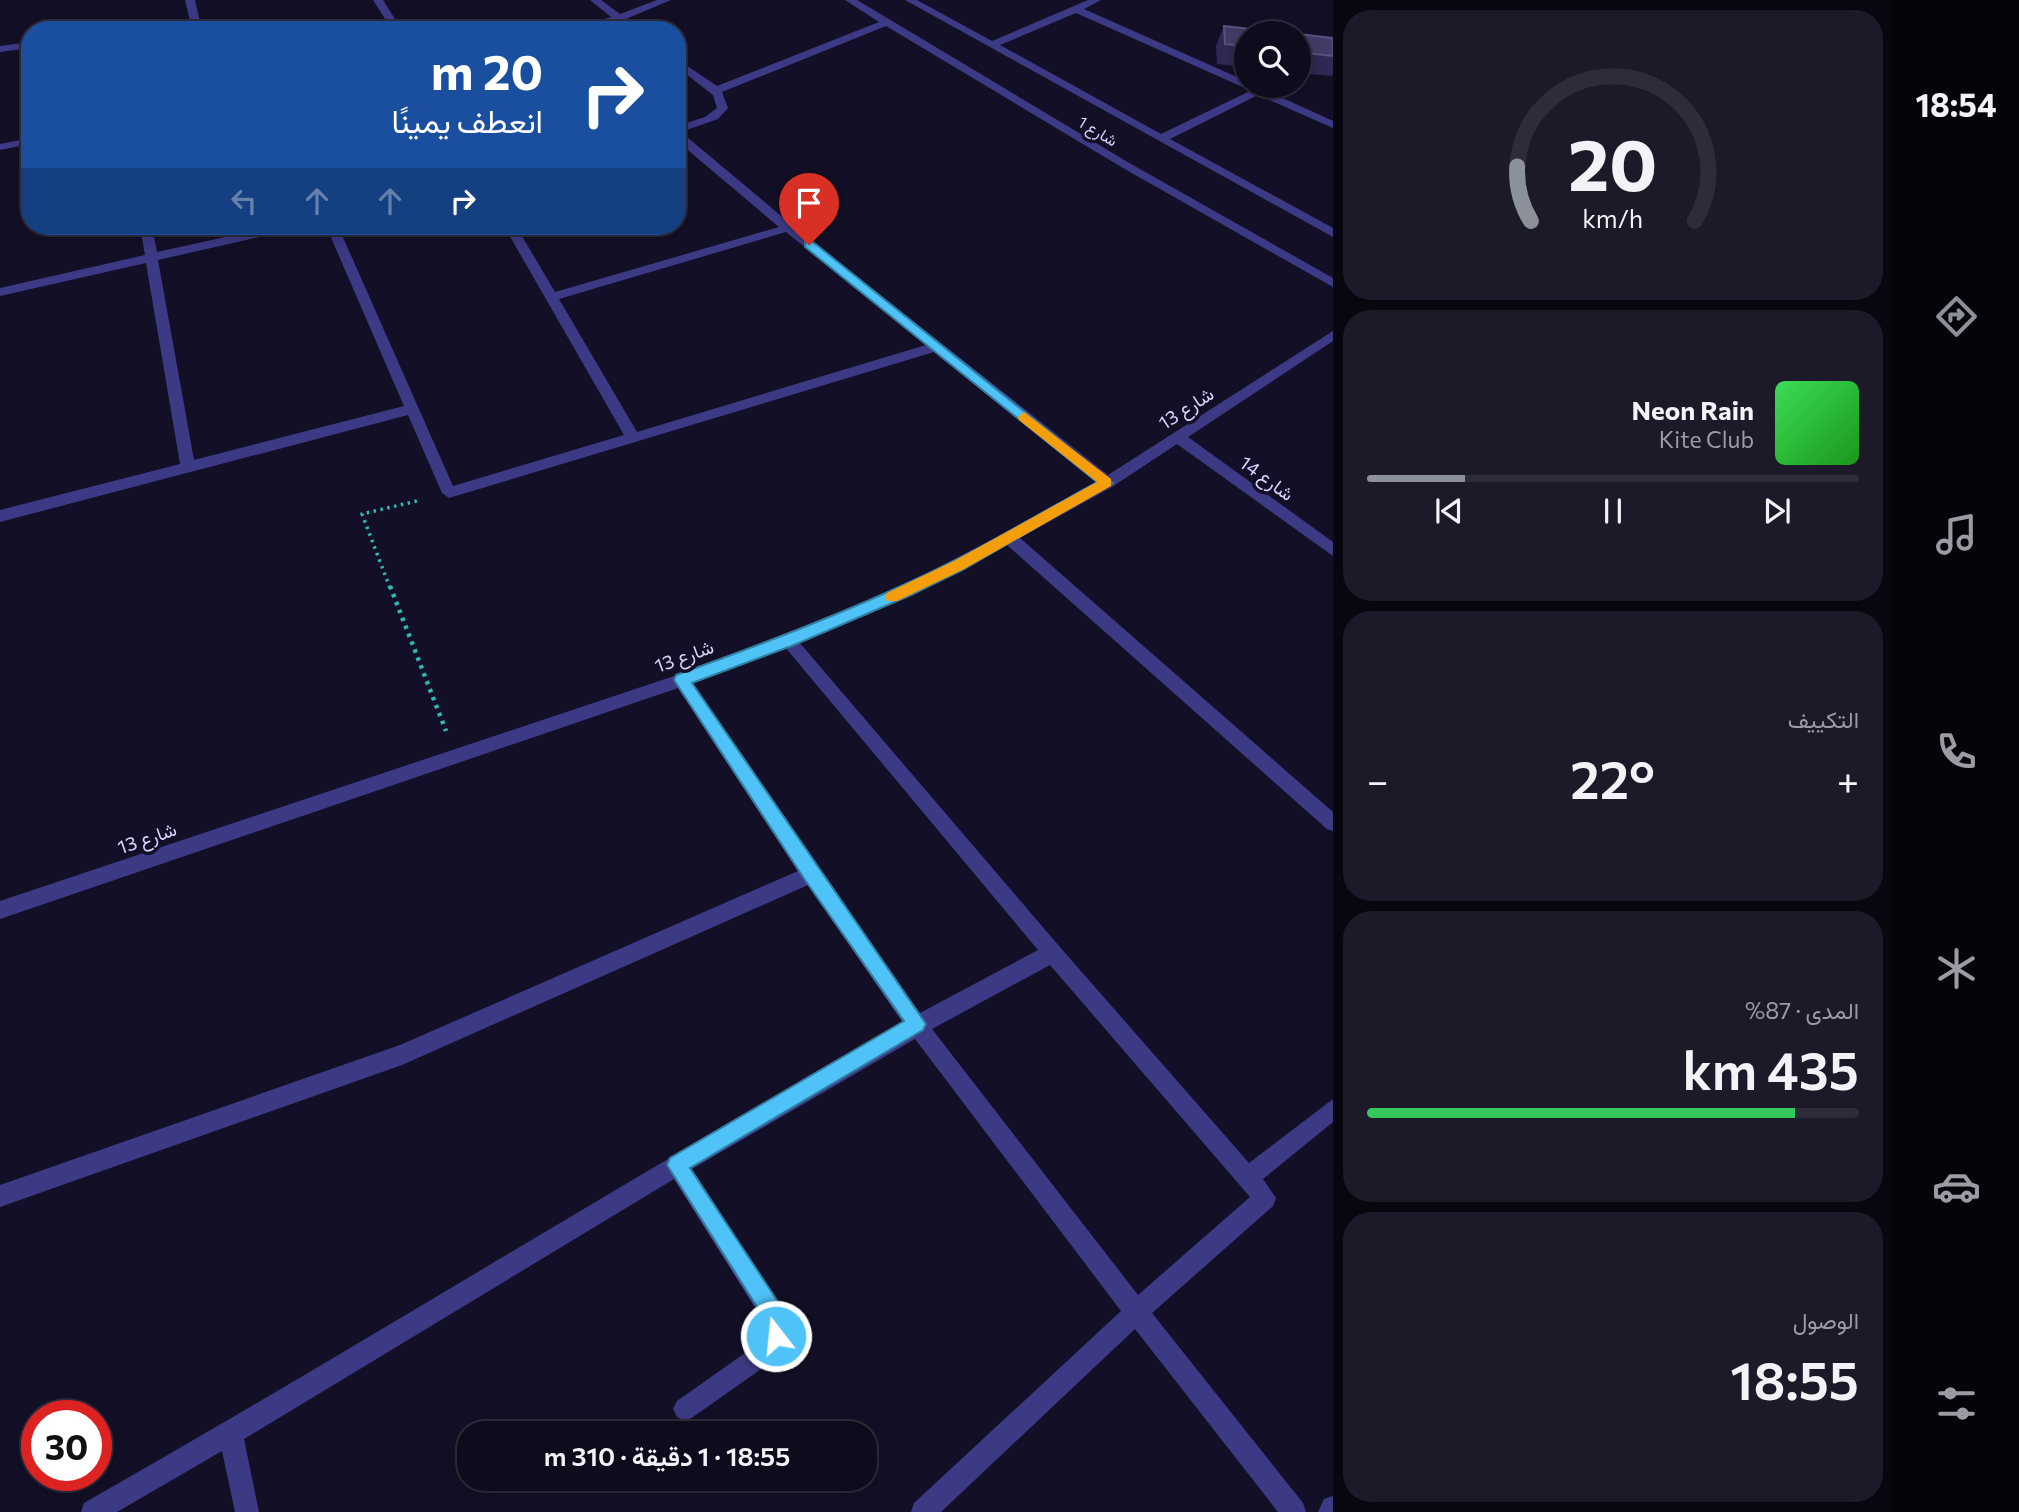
<!DOCTYPE html>
<html lang="ar">
<head>
<meta charset="utf-8">
<style>
	:root { --surface:#0e0b1c; --page:#1c1929; --text:#f1f3f6; --muted:#9b9ba3; --line:#2e2b3b; --accent:#8c9099 }
	body { margin:0; font-family:Commissioner,Vazirmatn,sans-serif; background:var(--page); color:var(--text); direction:rtl; height:100vh; display:flex; flex-direction:column; font-size:26px; white-space:nowrap }
	* { box-sizing:border-box; margin:0 }
	p { font-size:23px; color:var(--muted) }
	.icon { flex:none; width:38px; height:38px; fill:none; stroke:currentColor; stroke-width:2; stroke-linecap:round; stroke-linejoin:round }
	.map { position:relative; flex:1; overflow:hidden; direction:ltr }
	.details { display:flex; flex-direction:column; gap:10px; padding:10px; background:#08060f; width:560px }
	.details>* { flex:none }
	.top-card { position:absolute; left:21px; top:21px; width:665px; height:214px; border-radius:28px; box-shadow:0 4px 18px #0003,0 0 0 2px var(--line); direction:rtl; background:#1a4fa0; color:#fff; overflow:hidden }
	.buttons { position:absolute; left:1234px; top:21px; display:grid; gap:14px }
	.buttons a { display:grid; place-items:center; width:77px; height:77px; border-radius:50%; background:var(--surface); box-shadow:0 4px 18px #0003,0 0 0 2px var(--line); font-size:35px }
	.speed { position:absolute; left:21px; top:1400px; display:flex; gap:14px; font-size:35px; font-weight:700; text-align:center }
	.speed>* { display:grid; place-content:center; width:91px; height:91px; border-radius:50%; background:var(--surface); box-shadow:0 4px 18px #0003,0 0 0 2px var(--line); line-height:1 }
	.speed .limit { border:10px solid #d22; background:#fff; color:#111 }
	.pin { position:absolute; display:grid; place-items:center; width:60px; height:60px; color:#fff; margin:-72px -30px; border-radius:50% 50% 50% 0; rotate:-45deg; box-shadow:0 0 7px #0007 }
	.pin .icon { rotate:45deg }
	.me { position:absolute; width:77px; margin:-38px; rotate:344deg; stroke-linejoin:round; filter:drop-shadow(0 0 5px #0008) }
	.turn { display:flex; align-items:center; gap:24px; height:147px; padding:0 28px; font-size:32px }
	.turn .icon { width:91px; height:91px; stroke-width:2.5 }
	.turn b { display:block; font-size:49px; line-height:60px }
	.lanes { display:flex; align-items:center; height:66px; padding:0 28px; background:#0003; justify-content:center; gap:35px; direction:ltr }
	.lanes .off { opacity:.35 }
	.big { font-size:52px; font-weight:600; line-height:1.1 }
	.details .widget { flex:1; display:flex; flex-direction:column; justify-content:center; gap:10px; min-width:0; padding:0 24px; border-radius:28px; background:var(--page) }
	.details .dial { align-items:center; gap:0 }
	.dial svg { height:182px; overflow:visible; fill:none; stroke:var(--line); stroke-width:7; stroke-linecap:round; text-anchor:middle }
	.dial text { fill:var(--text); stroke:none }
	.song { display:flex; align-items:center; gap:21px }
	.cover { width:84px; height:84px; border-radius:10px; background:linear-gradient(135deg,hsl(130 70% 55%),hsl(120 70% 35%)) }
	.played { height:7px; border-radius:4px; background:linear-gradient(90deg,var(--accent) 20%,var(--line) 20%) }
	.keys { display:flex; justify-content:space-around; direction:ltr }
	.heat { display:flex; justify-content:space-between; align-items:center; font-size:38px; direction:ltr }
	.charge { height:10px; border-radius:5px; background:linear-gradient(90deg,#34c759 87%,var(--line) 0) }
	.trip { position:absolute; left:457px; top:1421px; width:420px; height:70px; border-radius:28px; background:var(--surface); box-shadow:0 4px 18px #0003,0 0 0 2px var(--line); font-weight:600; line-height:70px; text-align:center; direction:rtl }
	main { display:flex; flex:1; min-height:0 }
	.dock { display:flex; flex-direction:column; width:126px; justify-content:space-around; align-items:center; background:#06040b; color:var(--muted) }
	.dock .icon { width:49px; height:49px }
	.dock .active { color:var(--accent) }
	.dock b { font-size:32px; color:var(--text) }
	.map>svg:first-child { display:block }
</style>
</head>
<body>
<main>
<nav class="dock">
<b>18:54</b>
<svg class="icon active" aria-label="directions" viewBox="0 0 24 24"><path d="M12 3l9 9-9 9-9-9zM9 14v-3h6M13 9l2 2-2 2"/></svg>
<svg class="icon" aria-label="music" viewBox="0 0 24 24"><path d="M9 18V5l10-2v13"/><circle cx="6" cy="18" r="3"/><circle cx="16" cy="16" r="3"/></svg>
<svg class="icon" aria-label="phone" viewBox="0 0 24 24"><path d="M5 4h4l2 5-3 2q2 4 5 5l2-3 5 2v4C11 20 4 13 5 4z"/></svg>
<svg class="icon" aria-label="climate" viewBox="0 0 24 24"><path d="M12 3v18M4 7l16 10M4 17L20 7"/></svg>
<svg class="icon" aria-label="car" viewBox="0 0 24 24"><path d="M5 17H2v-5l4-1 3-4h7l3 4 3 1v5h-3M9 17h6M6 11h13"/><circle cx="7" cy="17" r="2"/><circle cx="17" cy="17" r="2"/></svg>
<svg class="icon" aria-label="filters" viewBox="0 0 24 24"><path d="M4 7h16M4 17h16"/><circle cx="9" cy="7" r="2"/><circle cx="15" cy="17" r="2"/></svg>
</nav>
<section class="details">
<div class="widget dial"><svg viewBox="0 0 100 80">
<path d="M14 69A42 42 0 1 1 86 69"/>
<path d="M14 69A42 42 0 0 1 8 45" stroke="#8c9099"/>
<text x="50" y="56" font-size="32" font-weight="700">20</text>
<text x="50" y="72" font-size="11">km/h</text>
</svg></div>
<div class="widget">
<div class="song"><i class="cover"></i><div><b>Neon Rain</b><p>Kite Club</p></div></div>
<div class="played"></div>
<div class="keys"><svg class="icon" aria-label="previous" viewBox="0 0 24 24"><path d="M18 5L8 12l10 7zM5 5v14"/></svg><svg class="icon" aria-label="pause" viewBox="0 0 24 24"><path d="M8 5v14M16 5v14"/></svg><svg class="icon" aria-label="next" viewBox="0 0 24 24"><path d="M6 5l10 7-10 7zM19 5v14"/></svg></div>
</div>
<div class="widget"><p>التكييف</p>
<div class="heat"><a>−</a><b class="big">22°</b><a>+</a></div>
</div>
<div class="widget"><p>المدى · 87%</p><b class="big">435 km</b><div class="charge"></div></div>
<div class="widget"><p>الوصول</p><b class="big">18:55</b></div>
</section>
<div class="map">
<svg width="1333" height="1512" viewBox="0 0 1333 1512">
	<rect width="100%" height="100%" fill="#130f26"/>
	<g fill="none" stroke-linecap="round" stroke-linejoin="round">
		<path stroke="#2fb8b0" stroke-width="3.5" stroke-dasharray="2.5 4.5" stroke-linecap="butt" d="M390,588l-28,-74 59,-14"/>
		<path stroke="#2fb8b0" stroke-width="4.5" stroke-dasharray="3.5 5" stroke-linecap="butt" d="M390,586l56,145"/>
		<path fill="#3d3a85" fill-rule="evenodd" d="M185,0h10l7,30h-10l-1,-3 -50,3 49,-9z
			M373,0h10l19,30h-10z
			M590,0h11l19,14 37,-14h14l-45,19 14,11h-12l-11,-8 -30,8h-18l42,-13z
			M845,0h12l274,164 202,114v9l-210,-119 -237,-142 -164,66 6,16 -10,11 -37,13 111,93 316,250 225,-144v10l-145,96 145,105v14l-156,-112 -65,43 -92,51 313,274v19l-6,-2 -320,-284c-67,38 -136,69 -208,97l260,304 190,217 84,-64v23l-70,57 13,19 -3,8 -121,107 151,190 3,9h-28l-143,-183 -194,183h-30l3,-9 207,-192 -206,-272 -223,130 96,150v17l-10,21 -85,60 -8,4 -8,-4 -4,-8 4,-8 85,-60 2,-19 -90,-143 -430,260 15,73h-24l-13,-61 -105,61h-36l3,-9c275,-156 544,-325 819,-480l-95,-138 -406,180 -402,142v-22l400,-140 398,-174 -120,-183 -678,231v-18l677,-226 166,-63 110,-51 143,-79 -162,-130 -485,146 -7,-5 -34,-78 -408,107v-12l180,-46 -34,-201 -146,33v-8l145,-33 -5,-29h12l5,26 118,-26h21l-6,4 -132,30 36,200 210,-54 -78,-180h12l115,260 171,-51 -120,-209h12l39,66 224,-65 -102,-86v-15l28,-9 12,-9 -4,-13 -36,-28v-8l40,27 162,-64zM786,232l140,113 -289,87 -78,-133zM785,647l253,303 -118,63 -102,-145 -125,-185zM1050,965l200,232 -112,98 -206,-266z
			M905,0h12l75,41 96,-41h13l-17,9 162,72v5h10l77,35v7l-75,-33 -88,44 163,89v9zM1076,13l169,75 5,3 -89,43 -161,-89z
			M30,42v6l-30,4v-6z
			M30,138v6l-30,6v-6z
			M1333,1496v16h-15l6,-13z"/>
	</g>
	<path fill="#312854" d="M1224,26l22,7v34l-29,-3 -1,-18z
		M1298,34l35,4v38l-35,-3z"/>
	<path fill="#433a66" stroke="#5a527e" stroke-width="2" d="M1224,26l64,7h-42v13l-21,-2z
		M1298,34l35,4v18l-35,-4z"/>
	<path fill="#4fc3f7" stroke="#337fa1" stroke-width="2" d="M805,242h8l300,241 -149,86 -53,26 -117,50 -102,38 234,341 -3,6 -233,138 94,143c4,11 4,22 0,32l-8,4 -7,-4 -3,-7v-15l-99,-156 3,-7 234,-137 -99,-141 -131,-200 2,-5c76,-27 150,-55 223,-88 68,-30 133,-69 198,-105l-292,-235z"/>
	<path fill="#f59e0b" d="M1024,412l87,67v7l-147,83 -67,32h-10l-2,-4 2,-4 67,-32 143,-79 -78,-62 -1,-3z"/>
	<g text-anchor="middle" stroke-width="7" stroke-linejoin="round" paint-order="stroke">
		<g font-size="16" fill="#d9d4ff" stroke="#130f26">
			<text transform="translate(1098 131) rotate(31)" y="6">شارع 1</text>
		</g>
		<g font-size="19" fill="#d9d4ff" stroke="#130f26">
			<text transform="translate(1186 408) rotate(-33)" y="7">شارع 13</text>
			<text transform="translate(1267 478) rotate(36)" y="7">شارع 14</text>
			<text transform="translate(684 656) rotate(-20)" y="7">شارع 13</text>
			<text transform="translate(147 838) rotate(-19)" y="7">شارع 13</text>
		</g>
	</g>
</svg>
<div class="buttons">
<a><svg class="icon" aria-label="search" viewBox="0 0 24 24"><circle cx="10" cy="10" r="6"/><path d="M15 15l6 6"/></svg></a>
</div>
<div class="speed"><div class="limit">30</div></div>
<div class="pin" style="left:809px;top:245px;background:#d93025"><svg class="icon" aria-label="arrive" viewBox="0 0 24 24"><path d="M6 21V4h12l-3 4 3 4H6"/></svg></div>
<svg class="me" style="left:776px;top:1336px" viewBox="-20 -20 40 40"><circle r="17" fill="#4fc3f7" stroke="#fff" stroke-width="3"/><path d="M0-11L8 9 0 5-8 9z" fill="#fff"/></svg>
<div class="trip">18:55 · 1 دقيقة · 310 m</div>
<div class="top-card">
<div class="turn"><svg class="icon" aria-label="right" viewBox="0 0 24 24"><path d="M7 20v-9h11M14 6l5 5-5 5"/></svg><div><b>20 m</b>انعطف يمينًا</div></div>
<div class="lanes"><svg class="icon off" aria-label="left" viewBox="0 0 24 24"><path d="M17 20v-9H6M10 6l-5 5 5 5"/></svg><svg class="icon off" aria-label="ahead" viewBox="0 0 24 24"><path d="M12 20V5M6 11l6-6 6 6"/></svg><svg class="icon off" aria-label="ahead" viewBox="0 0 24 24"><path d="M12 20V5M6 11l6-6 6 6"/></svg><svg class="icon" aria-label="right" viewBox="0 0 24 24"><path d="M7 20v-9h11M14 6l5 5-5 5"/></svg></div>
</div>
</div>
</main>
</body>
</html>
